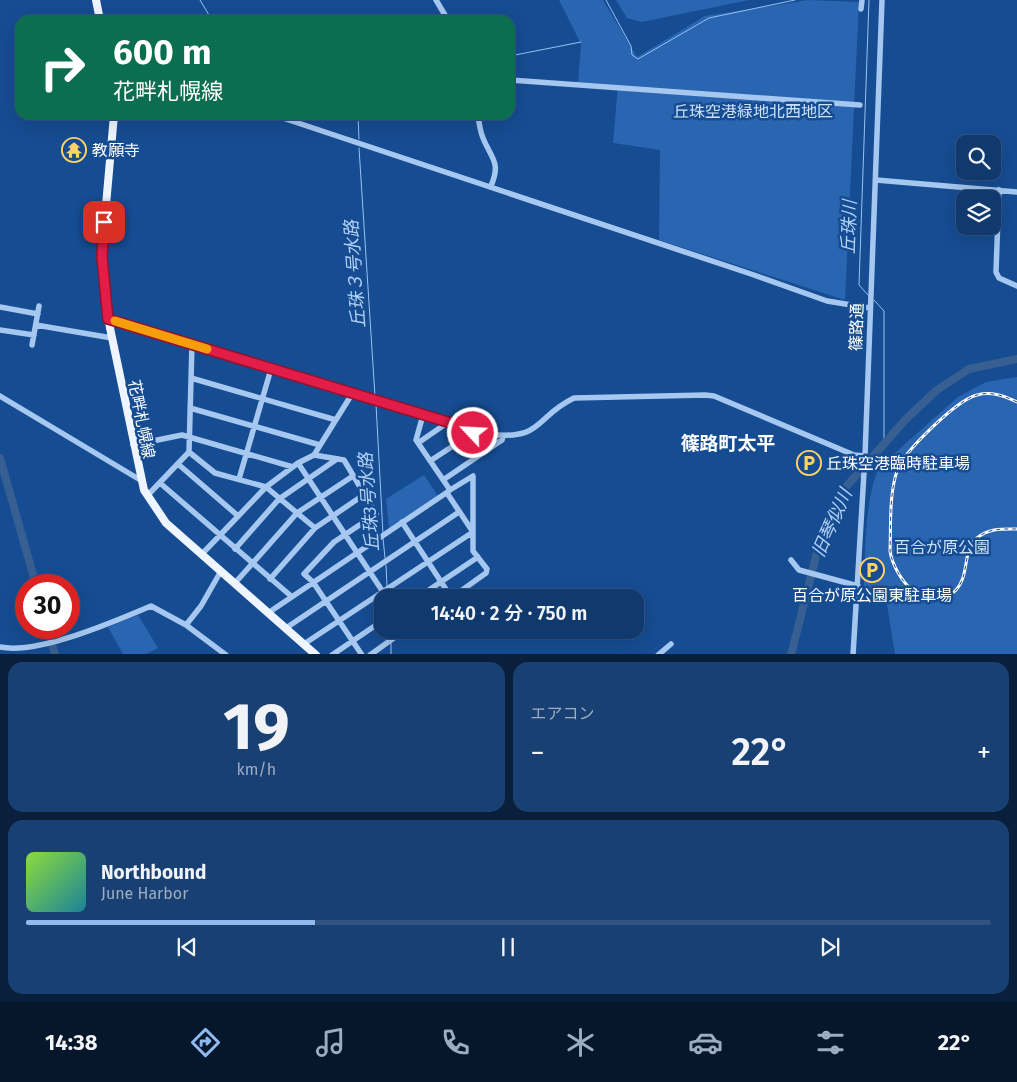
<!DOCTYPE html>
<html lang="ja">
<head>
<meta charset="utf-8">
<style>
	:root { --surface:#10396e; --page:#194073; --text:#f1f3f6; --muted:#9cacc2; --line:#305381; --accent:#90b9f0 }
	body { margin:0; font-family:"Fira Sans","Noto Sans JP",sans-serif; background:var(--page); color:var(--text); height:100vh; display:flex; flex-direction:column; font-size:19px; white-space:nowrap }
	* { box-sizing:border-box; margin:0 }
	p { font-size:16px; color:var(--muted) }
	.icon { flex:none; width:28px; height:28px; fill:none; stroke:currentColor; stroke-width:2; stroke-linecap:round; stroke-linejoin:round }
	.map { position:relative; height:654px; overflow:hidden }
	.details { display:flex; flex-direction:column; gap:8px; padding:8px; background:#091f3c; flex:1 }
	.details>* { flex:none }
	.hud { position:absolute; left:15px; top:15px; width:500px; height:105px; border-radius:15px; box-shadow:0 5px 20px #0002,0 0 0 1px var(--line); background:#0b6e4f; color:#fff; overflow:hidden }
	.tools { position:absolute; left:956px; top:135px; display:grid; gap:10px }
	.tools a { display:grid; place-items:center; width:45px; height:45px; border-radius:10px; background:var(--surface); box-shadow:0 5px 20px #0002,0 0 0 1px var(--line); font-size:25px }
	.speed { position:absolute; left:15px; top:574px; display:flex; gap:10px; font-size:25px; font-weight:700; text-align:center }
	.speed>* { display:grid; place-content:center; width:65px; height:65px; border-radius:50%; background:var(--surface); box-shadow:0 5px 20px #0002,0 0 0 1px var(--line); line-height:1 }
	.speed .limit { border:8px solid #d22; background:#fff; color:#111 }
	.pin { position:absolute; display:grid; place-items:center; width:42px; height:42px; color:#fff; margin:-21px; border-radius:10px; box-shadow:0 2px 8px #0006 }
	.me { position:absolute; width:55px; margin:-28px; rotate:295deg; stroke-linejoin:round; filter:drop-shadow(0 0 4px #0008) }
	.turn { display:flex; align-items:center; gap:18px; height:105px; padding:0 15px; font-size:22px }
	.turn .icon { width:65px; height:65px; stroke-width:2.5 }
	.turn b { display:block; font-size:35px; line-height:42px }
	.big { font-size:38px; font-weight:600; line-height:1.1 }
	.details .widget { flex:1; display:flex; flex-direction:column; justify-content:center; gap:8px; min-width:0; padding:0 18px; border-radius:15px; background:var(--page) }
	.details .dial { align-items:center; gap:0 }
	.dial b { font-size:65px; line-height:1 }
	.song { display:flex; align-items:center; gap:15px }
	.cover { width:60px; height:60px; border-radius:8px; background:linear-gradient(135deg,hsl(90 70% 55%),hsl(190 70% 35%)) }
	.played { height:5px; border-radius:2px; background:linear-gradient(90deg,var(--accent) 30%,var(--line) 30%) }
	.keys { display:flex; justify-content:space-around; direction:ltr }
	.heat { display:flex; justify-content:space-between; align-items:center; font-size:28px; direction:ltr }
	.details .tiles { flex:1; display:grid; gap:8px; grid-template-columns:1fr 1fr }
	.widget:last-child { grid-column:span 2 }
	.trip { position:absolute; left:374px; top:589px; width:270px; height:50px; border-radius:15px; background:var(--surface); box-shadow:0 5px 20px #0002,0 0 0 1px var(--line); font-weight:600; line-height:50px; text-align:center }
	.menu { display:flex; height:80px; justify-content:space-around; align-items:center; background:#06172c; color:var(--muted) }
	.menu .icon { width:35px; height:35px }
	.menu .active { color:var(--accent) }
	.menu b { font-size:22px; color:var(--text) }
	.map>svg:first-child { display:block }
</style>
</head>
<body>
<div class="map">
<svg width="1017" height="655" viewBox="0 0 1017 655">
	<rect width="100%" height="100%" fill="#164c92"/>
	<path fill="#2965b1" d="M559,0h44l34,57 68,-41 103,-16 51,2 -14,298 -186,-60 1,-90 -47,-7 5,-58 -40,-3 3,-38z
		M616,0h133l-107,22 -15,-4z
		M1017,377v277h-122l-9,-55 -23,-1c3,-40 0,-94 16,-131l79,-70 28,-15z
		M424,475l14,21 -49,33 -3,-30z
		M138,615l20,33 -12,6h-23l-15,-27z"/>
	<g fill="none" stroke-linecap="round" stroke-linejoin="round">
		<path stroke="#97c1f3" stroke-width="1" d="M200,0l12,20
			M606,0l25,46 1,9 6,4 71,-41 86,-18
			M510,56l71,-14
			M358,115l1,24
			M359,148l16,248
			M869,296l-10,-11 10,-285
			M874,300l10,11v134
			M376,404l7,130
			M383,538l2,20
			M386,565l1,21
			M388,592v6
			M390,630v7
			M391,643v12"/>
		<path stroke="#385f92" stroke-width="8" d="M0,458l36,127
			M48,628l7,27
			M791,655l28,-111 15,-38 11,-18 61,-69 31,-29 32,-21 48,-10"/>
		<path stroke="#a5c7f0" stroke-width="5.5" d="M436,0l12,20
			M861,9l1,-9
			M510,80l350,25
			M274,115l477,159 76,27 43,7
			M478,115c1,8 2,16 5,23 9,22 18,24 8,48
			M876,180l141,12
			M999,190l-3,82 3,6 18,8
			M0,307l38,7
			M108,319l380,115c56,7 46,-17 86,-36l131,-3 9,1 140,59 11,1
			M36,325l76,13
			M0,330l34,5
			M32,345l7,-39
			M191,378l145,42
			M0,396l142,85
			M190,408l130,37
			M423,415l-7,25 34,50 23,-14v75l14,18 -1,4 -35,25
			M418,443l26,-18 1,-3
			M133,445l49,-10 111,32
			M189,452l26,21 51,14 49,41
			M314,455l30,5 32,54 -42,28 -30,32 9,8 49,73
			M430,461l43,-28 1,-3
			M298,463l85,129
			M178,464l59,51
			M239,479l32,-110
			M443,480l59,-40 1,-4
			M160,483l131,113
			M147,496l42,-44 3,-108
			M402,522l49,75
			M235,549l44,-50 58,-40
			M202,554l64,-67 32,-24 16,-8 38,-61
			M791,560l8,10 59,16
			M270,579l45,-51 50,-34
			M235,583l62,-70 56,-37
			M417,598l61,-41
			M268,613l181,-122
			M186,625l40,30
			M286,628l173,-116
			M304,644l169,-112 -26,-39
			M0,647c37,8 116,-26 151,-41l35,19 15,-19 20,-35
			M332,655l50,-34
			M370,655l35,-25
			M658,655l13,-11
			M853,655l12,-199 17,-456"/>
		<path stroke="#eef5ff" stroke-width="8" d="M96,0l4,20
			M114,115l-11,124v40l7,49 34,162 22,33 150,132"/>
		<defs>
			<path id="rail" d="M1017,402c-13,-6 -25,-11 -40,-7 -20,5 -73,56 -80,76 -8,24 -6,54 -7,80 4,27 38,69 66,39 14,-15 6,-40 21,-52 12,-10 25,-9 40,-9"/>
		</defs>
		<use href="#rail" stroke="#fff" stroke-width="3"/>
		<use href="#rail" stroke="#164c92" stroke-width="1" stroke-dasharray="4" stroke-linecap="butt"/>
	</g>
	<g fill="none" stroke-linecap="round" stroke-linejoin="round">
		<defs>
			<path id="route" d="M104,222l-2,35 6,62 366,111 -1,3"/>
		</defs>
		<use href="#route" stroke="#92132f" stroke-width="12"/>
		<use href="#route" stroke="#e11d48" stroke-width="9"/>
		<path stroke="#f59e0b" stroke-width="9" d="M115,321l92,28"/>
	</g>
	<defs>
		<symbol id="temple-ring" viewBox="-11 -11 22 22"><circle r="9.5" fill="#164c92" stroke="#ffd364" stroke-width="1.5"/><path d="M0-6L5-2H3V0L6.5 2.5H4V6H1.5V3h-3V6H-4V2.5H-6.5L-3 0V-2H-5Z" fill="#ffd364"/></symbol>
		<symbol id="parking-ring" viewBox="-11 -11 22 22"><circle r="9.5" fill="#164c92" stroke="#ffd364" stroke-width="1.5"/><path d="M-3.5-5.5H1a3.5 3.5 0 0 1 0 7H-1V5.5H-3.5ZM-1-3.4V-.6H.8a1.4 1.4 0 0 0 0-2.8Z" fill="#ffd364"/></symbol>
	</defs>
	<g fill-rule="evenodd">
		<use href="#temple-ring" x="60" y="136" width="28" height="28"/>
		<use href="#parking-ring" x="795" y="449" width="28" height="28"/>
		<use href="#parking-ring" x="858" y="556" width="28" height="28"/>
	</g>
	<g text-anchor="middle" stroke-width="5" stroke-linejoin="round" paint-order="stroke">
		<g font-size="16" fill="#cce1fc" stroke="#164c92">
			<text x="753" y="117">丘珠空港緑地北西地区</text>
			<text x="942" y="553">百合が原公園</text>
		</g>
		<g font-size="16" fill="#fff" stroke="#164c92" text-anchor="start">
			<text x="92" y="156">教願寺</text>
			<text x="826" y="469">丘珠空港臨時駐車場</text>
			<text x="872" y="601" text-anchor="middle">百合が原公園東駐車場</text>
		</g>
		<g font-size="16" fill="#fff" stroke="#164c92">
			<text transform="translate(856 327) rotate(-88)" y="6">篠路通</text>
			<text transform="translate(142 419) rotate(79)" y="6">花畔札幌線</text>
		</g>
		<g font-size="18" font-style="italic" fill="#b1d1f7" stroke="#164c92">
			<text transform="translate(849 227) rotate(-88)" y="6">丘珠川</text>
			<text transform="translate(355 274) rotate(-94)" y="6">丘珠３号水路</text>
			<text transform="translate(369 502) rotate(-94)" y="6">丘珠3号水路</text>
			<text transform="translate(832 523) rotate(-66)" y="6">旧琴似川</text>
		</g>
		<g font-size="19" font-weight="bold" fill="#fff" stroke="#164c92">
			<text x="728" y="450">篠路町太平</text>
		</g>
	</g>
</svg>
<div class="tools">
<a><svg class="icon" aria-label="search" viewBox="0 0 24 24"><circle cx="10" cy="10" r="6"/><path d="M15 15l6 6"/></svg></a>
<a><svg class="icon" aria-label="layers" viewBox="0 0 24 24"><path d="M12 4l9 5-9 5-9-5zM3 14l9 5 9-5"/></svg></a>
</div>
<div class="speed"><div class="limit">30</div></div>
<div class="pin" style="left:104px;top:222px;background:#d93025"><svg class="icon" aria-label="arrive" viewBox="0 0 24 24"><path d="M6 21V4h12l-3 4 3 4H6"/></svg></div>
<svg class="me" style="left:473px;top:433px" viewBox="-20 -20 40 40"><circle r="17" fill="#e11d48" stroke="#fff" stroke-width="3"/><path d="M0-11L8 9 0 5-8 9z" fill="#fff"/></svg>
<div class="trip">14:40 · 2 分 · 750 m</div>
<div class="hud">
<div class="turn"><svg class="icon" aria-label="right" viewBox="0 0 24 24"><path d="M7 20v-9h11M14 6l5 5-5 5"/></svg><div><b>600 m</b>花畔札幌線</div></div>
</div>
</div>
<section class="details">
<div class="tiles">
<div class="widget dial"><b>19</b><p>km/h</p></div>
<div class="widget"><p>エアコン</p>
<div class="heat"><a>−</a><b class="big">22°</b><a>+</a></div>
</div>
<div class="widget">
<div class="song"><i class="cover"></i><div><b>Northbound</b><p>June Harbor</p></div></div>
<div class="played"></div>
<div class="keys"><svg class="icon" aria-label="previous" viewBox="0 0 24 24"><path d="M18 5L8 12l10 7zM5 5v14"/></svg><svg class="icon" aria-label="pause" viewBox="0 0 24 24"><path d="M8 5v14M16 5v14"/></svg><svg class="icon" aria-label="next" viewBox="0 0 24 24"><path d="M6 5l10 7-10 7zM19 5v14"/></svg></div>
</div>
</div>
</section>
<nav class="menu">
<b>14:38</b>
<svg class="icon active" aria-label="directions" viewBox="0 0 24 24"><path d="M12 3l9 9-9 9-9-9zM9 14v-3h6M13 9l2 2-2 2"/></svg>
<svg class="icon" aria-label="music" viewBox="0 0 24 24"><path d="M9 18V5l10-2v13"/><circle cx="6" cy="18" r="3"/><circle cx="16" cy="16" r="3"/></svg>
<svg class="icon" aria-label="phone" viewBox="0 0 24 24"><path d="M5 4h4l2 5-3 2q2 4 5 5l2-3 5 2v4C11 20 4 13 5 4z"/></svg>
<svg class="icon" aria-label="climate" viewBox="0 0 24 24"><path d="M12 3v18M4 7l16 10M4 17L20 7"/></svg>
<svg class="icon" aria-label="car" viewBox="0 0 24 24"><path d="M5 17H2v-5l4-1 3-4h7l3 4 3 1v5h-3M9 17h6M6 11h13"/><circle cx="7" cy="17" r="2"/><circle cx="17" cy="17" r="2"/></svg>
<svg class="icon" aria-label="filters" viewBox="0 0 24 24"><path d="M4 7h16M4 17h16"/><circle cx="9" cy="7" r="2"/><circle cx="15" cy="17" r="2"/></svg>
<b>22°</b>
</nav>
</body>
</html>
